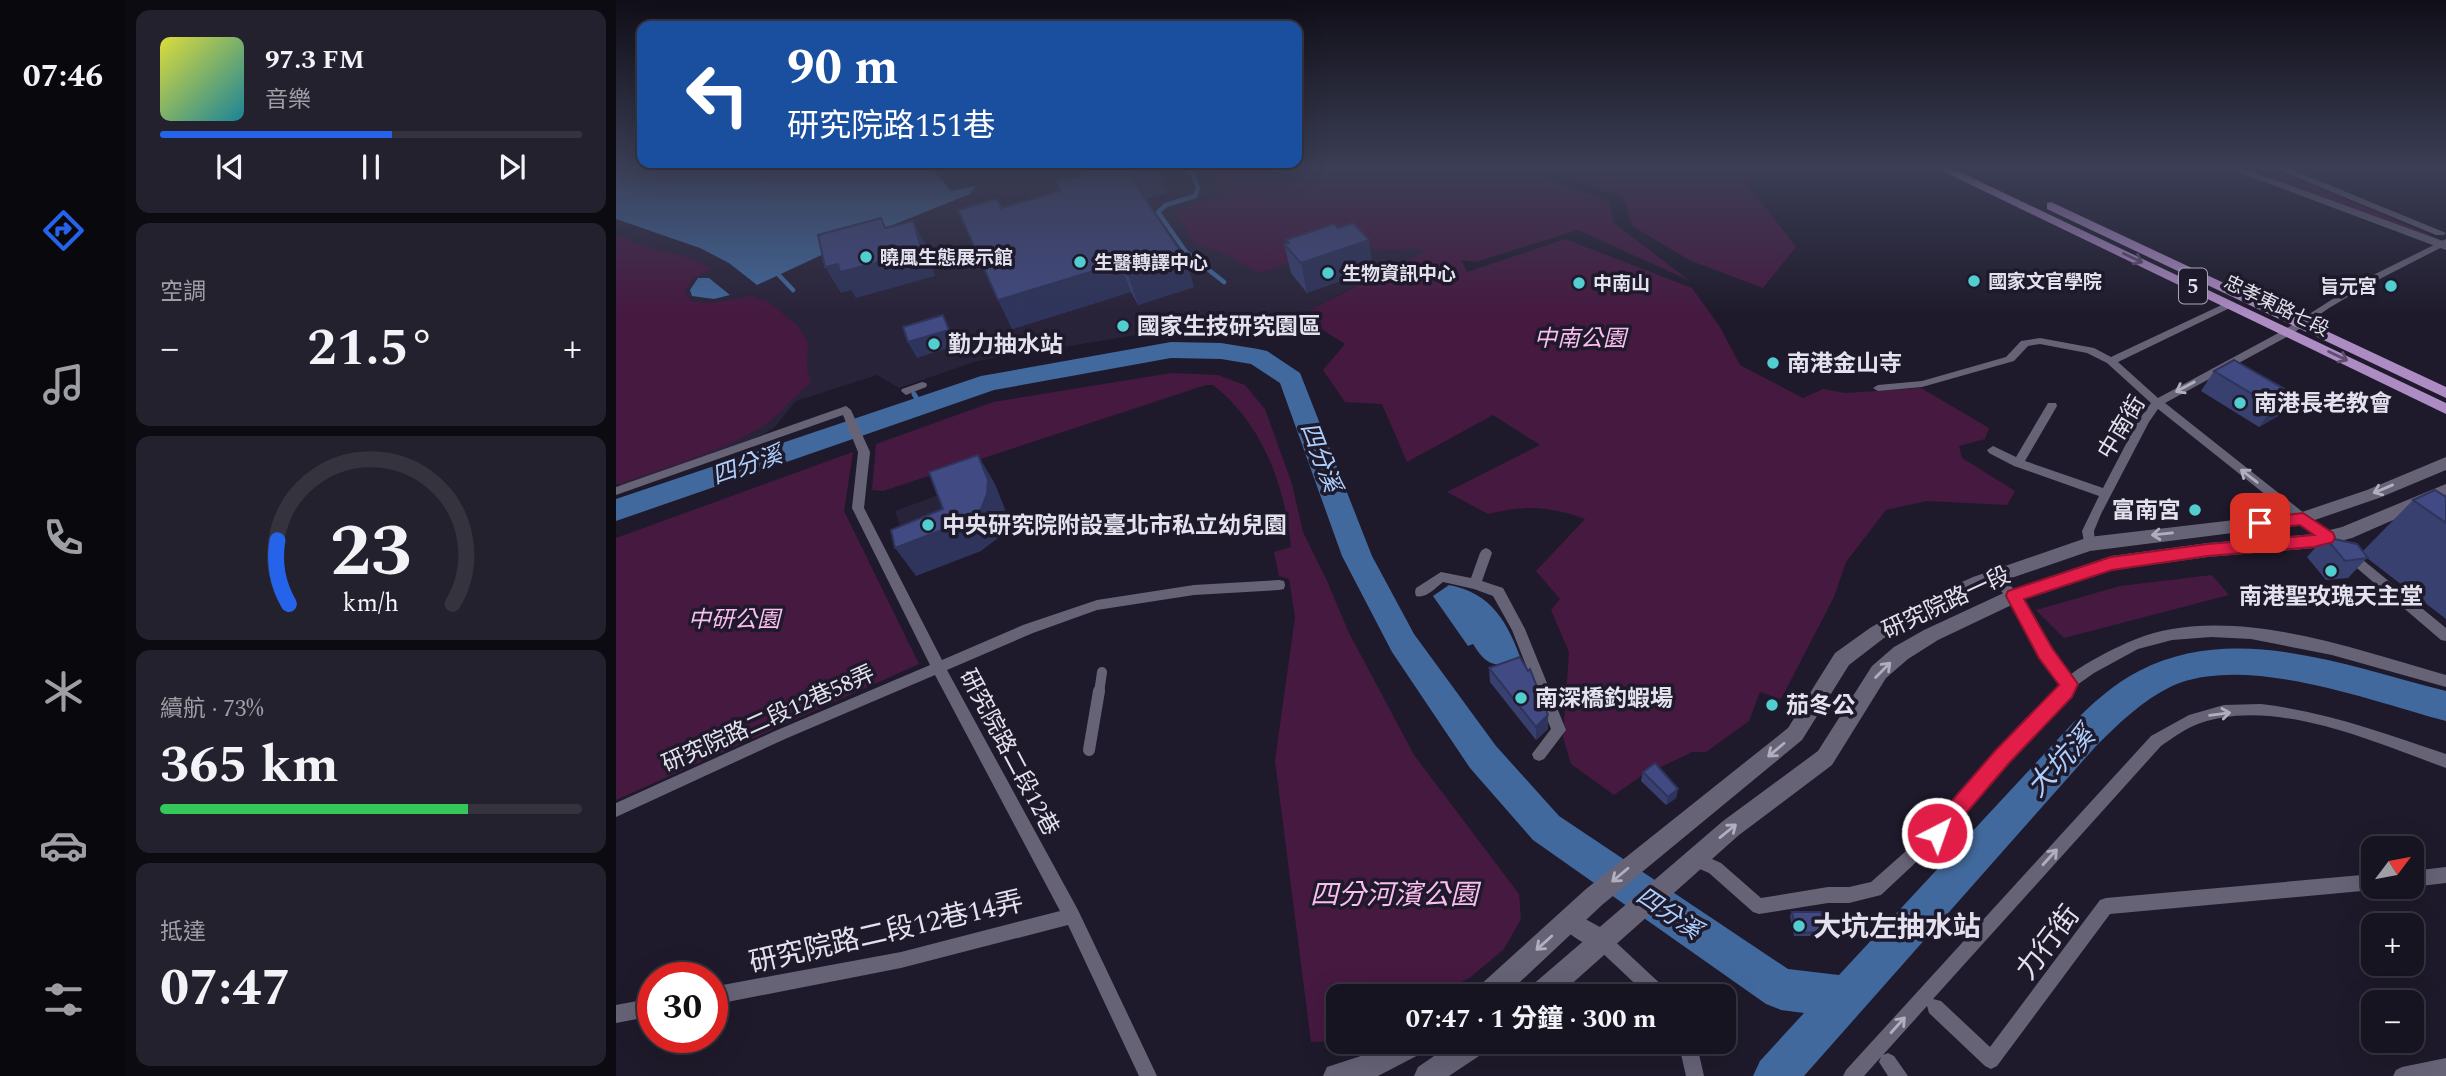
<!DOCTYPE html>
<html lang="zh-TW">
<head>
<meta charset="utf-8">
<style>
	:root { --surface:#161420; --page:#23212d; --text:#f1f3f6; --muted:#9e9ea5; --line:#35333e; --accent:#2563eb }
	body { margin:0; font-family:Spectral,"Noto Sans TC",serif; background:var(--page); color:var(--text); height:100vh; display:flex; flex-direction:column; font-size:26px; white-space:nowrap }
	* { box-sizing:border-box; margin:0 }
	p { font-size:23px; color:var(--muted) }
	.icon { flex:none; width:38px; height:38px; fill:none; stroke:currentColor; stroke-width:2; stroke-linecap:round; stroke-linejoin:round }
	.map { position:relative; flex:1; overflow:hidden }
	.details { display:flex; flex-direction:column; gap:10px; padding:10px; background:#0c0b12; width:490px }
	.details>* { flex:none }
	.hud { position:absolute; left:21px; top:21px; width:665px; height:147px; border-radius:14px; box-shadow:0 7px 28px #0002,0 0 0 2px var(--line); background:#1a4fa0; color:#fff; overflow:hidden }
	.needle { width:46px; rotate:58deg }
	.fabs { position:absolute; left:1745px; top:836px; display:grid; gap:14px }
	.fabs a { display:grid; place-items:center; width:63px; height:63px; border-radius:14px; background:var(--surface); box-shadow:0 7px 28px #0002,0 0 0 2px var(--line); font-size:35px }
	.speed { position:absolute; left:21px; top:962px; display:flex; gap:14px; font-size:35px; font-weight:700; text-align:center }
	.speed>* { display:grid; place-content:center; width:91px; height:91px; border-radius:50%; background:var(--surface); box-shadow:0 7px 28px #0002,0 0 0 2px var(--line); line-height:1 }
	.speed .limit { border:10px solid #d22; background:#fff; color:#111 }
	.pin { position:absolute; display:grid; place-items:center; width:60px; height:60px; color:#fff; margin:-30px; border-radius:14px; box-shadow:0 4px 10px #0006 }
	.me { position:absolute; width:77px; margin:-38px; rotate:41deg; stroke-linejoin:round; filter:drop-shadow(0 0 5px #0008) }
	.turn { display:flex; align-items:center; gap:24px; height:147px; padding:0 35px; font-size:32px }
	.turn .icon { width:91px; height:91px; stroke-width:2.5 }
	.turn b { display:block; font-size:49px; line-height:60px }
	.big { font-size:52px; font-weight:700; line-height:1.1 }
	.details .widget { flex:1; display:flex; flex-direction:column; justify-content:center; gap:10px; min-width:0; padding:0 24px; border-radius:14px; background:var(--page) }
	.details .dial { align-items:center; gap:0 }
	.dial svg { height:182px; overflow:visible; fill:none; stroke:var(--line); stroke-width:7; stroke-linecap:round; text-anchor:middle }
	.dial text { fill:var(--text); stroke:none }
	.song { display:flex; align-items:center; gap:21px }
	.cover { width:84px; height:84px; border-radius:10px; background:linear-gradient(135deg,hsl(60 70% 55%),hsl(190 70% 35%)) }
	.played { height:7px; border-radius:4px; background:linear-gradient(90deg,var(--accent) 55%,var(--line) 55%) }
	.keys { display:flex; justify-content:space-around; direction:ltr }
	.heat { display:flex; justify-content:space-between; align-items:center; font-size:38px; direction:ltr }
	.charge { height:10px; border-radius:5px; background:linear-gradient(90deg,#34c759 73%,var(--line) 0) }
	.trip { position:absolute; left:710px; top:984px; width:410px; height:70px; border-radius:14px; background:var(--surface); box-shadow:0 7px 28px #0002,0 0 0 2px var(--line); font-weight:700; line-height:70px; text-align:center }
	main { display:flex; flex:1; min-height:0 }
	.tabs { display:flex; flex-direction:column; width:126px; justify-content:space-around; align-items:center; background:#09080d; color:var(--muted) }
	.tabs .icon { width:49px; height:49px }
	.tabs .active { color:var(--accent) }
	.tabs b { font-size:32px; color:var(--text) }
	.map>svg:first-child { display:block }
</style>
</head>
<body>
<main>
<nav class="tabs">
<b>07:46</b>
<svg class="icon active" aria-label="directions" viewBox="0 0 24 24"><path d="M12 3l9 9-9 9-9-9zM9 14v-3h6M13 9l2 2-2 2"/></svg>
<svg class="icon" aria-label="music" viewBox="0 0 24 24"><path d="M9 18V5l10-2v13"/><circle cx="6" cy="18" r="3"/><circle cx="16" cy="16" r="3"/></svg>
<svg class="icon" aria-label="phone" viewBox="0 0 24 24"><path d="M5 4h4l2 5-3 2q2 4 5 5l2-3 5 2v4C11 20 4 13 5 4z"/></svg>
<svg class="icon" aria-label="climate" viewBox="0 0 24 24"><path d="M12 3v18M4 7l16 10M4 17L20 7"/></svg>
<svg class="icon" aria-label="car" viewBox="0 0 24 24"><path d="M5 17H2v-5l4-1 3-4h7l3 4 3 1v5h-3M9 17h6M6 11h13"/><circle cx="7" cy="17" r="2"/><circle cx="17" cy="17" r="2"/></svg>
<svg class="icon" aria-label="filters" viewBox="0 0 24 24"><path d="M4 7h16M4 17h16"/><circle cx="9" cy="7" r="2"/><circle cx="15" cy="17" r="2"/></svg>
</nav>
<section class="details">
<div class="widget">
<div class="song"><i class="cover"></i><div><b>97.3 FM</b><p>音樂</p></div></div>
<div class="played"></div>
<div class="keys"><svg class="icon" aria-label="previous" viewBox="0 0 24 24"><path d="M18 5L8 12l10 7zM5 5v14"/></svg><svg class="icon" aria-label="pause" viewBox="0 0 24 24"><path d="M8 5v14M16 5v14"/></svg><svg class="icon" aria-label="next" viewBox="0 0 24 24"><path d="M6 5l10 7-10 7zM19 5v14"/></svg></div>
</div>
<div class="widget"><p>空調</p>
<div class="heat"><a>−</a><b class="big">21.5°</b><a>+</a></div>
</div>
<div class="widget dial"><svg viewBox="0 0 100 80">
<path d="M14 69A42 42 0 1 1 86 69"/>
<path d="M14 69A42 42 0 0 1 9 41" stroke="#2563eb"/>
<text x="50" y="56" font-size="32" font-weight="700">23</text>
<text x="50" y="72" font-size="11">km/h</text>
</svg></div>
<div class="widget"><p>續航 · 73%</p><b class="big">365 km</b><div class="charge"></div></div>
<div class="widget"><p>抵達</p><b class="big">07:47</b></div>
</section>
<div class="map">
<svg width="1830" height="1076" viewBox="0 0 1830 1076">
	<rect width="100%" height="100%" fill="#1e1a2b"/>
	<path fill="#292339" d="M0,166h779l56,75 -97,46 -38,20 -12,11 -28,11 -90,-2 -209,34 -78,27 -22,-13 -81,26 -22,27 -19,11 -135,47 -4,-17z
		M328,493l18,45 -50,21 -17,-48z"/>
	<path fill="#461940" d="M587,166h310l95,35 6,22 76,58 -112,-51 -102,32 -15,-2 6,12 98,-33 127,49 28,39 20,38 63,33 20,-9 22,4 76,-5 68,40 -4,11 -26,7 3,12 53,33 -8,14 -80,-4 -41,9 -40,52 -12,35 -53,102 -21,-7 -11,29 -43,31h-14l-52,25 -26,18 -43,-31 -8,-27 6,-85 -18,-42 9,-11 -24,-28 49,-52c-36,-13 -61,-14 -97,-5l-41,-22 93,-47 -47,-30 -86,47 -25,-58 -37,-2 -22,-32 22,-26 -41,-26 12,-11 110,-56 -11,-2 -32,2 -34,-9 -89,31 -42,-22 -23,-7 -21,-33 49,-15z
		M920,166h197l63,81 -33,41 -72,-27 -59,-35 -8,-28z
		M1619,166h31l165,69 -5,1z
		M0,235l37,14 32,7 27,12 -19,11 -9,14 9,9 17,1 42,-7 15,5 30,24 11,17 -1,27 4,14c-17,12 -31,32 -48,43 -44,28 -99,41 -147,59z
		M555,373l47,2 27,10 20,24 27,75 11,48 24,49 22,52 65,122 105,139 2,25 -17,30 -33,28 -36,19h-96v45l-28,1 -36,-281 20,-144 -6,-38 -10,-3 -5,-24 17,-5c-6,-61 -28,-123 -78,-162h-7l-323,106 -11,-1 4,-46 117,-42z
		M237,452l-9,59 75,153 -303,136v-262z
		M1596,575l17,20 -165,43 -28,-28 84,-24z"/>
	<path fill="#42699d" d="M0,166h314l21,25 25,-5 -6,8 -127,51 -86,40 -28,-22 -29,-15 -84,-29z
		M82,278h11l21,17 -16,4 -22,-3 -2,-6z
		M833,585c43,8 59,38 73,77 -27,4 -34,6 -49,-18l-5,2 -35,-50z"/>
	<g fill="none" stroke-linecap="round" stroke-linejoin="round">
		<path stroke="#42699d" stroke-width="4.5" d="M573,166l9,22 -3,8 -29,9 -8,7 28,40 38,30
			M158,270l19,20"/>
		<path stroke="#42699d" stroke-width="5" d="M298,394l6,10"/>
		<path fill="#42699d" fill-rule="evenodd" d="M555,342l50,1 37,6 9,2 33,22 72,183 42,78 82,112 63,70 229,153 51,6 233,-251c20,-20 41,-40 67,-53 97,-50 209,-4 307,20v30c-75,-20 -200,-68 -274,-35 -29,14 -53,37 -76,60l-292,330h-51l7,-15 44,-48 -23,-3 -15,-6 -233,-164 -63,-72 -78,-116 -50,-96 -62,-173 -29,-19 -30,-5 -50,-1 -177,32 -378,131v-22l365,-123z"/>
		<path stroke="#676377" stroke-width="10" d="M483,693l3,-21"/>
		<path stroke="#676377" stroke-width="12" d="M473,750l10,-59"/>
		<path fill="#676377" fill-rule="evenodd" d="M1830,239v6l-78,40 -39,23 -37,26 -127,69 173,137 2,3 -2,3h-8l-172,-137 -9,13 -48,92 -7,17 1,13 -2,3h-8l-3,-16 17,-35 -85,-30 -25,-13 -2,-3 6,-4 23,11 32,-54h8l1,3 -32,55 78,27 35,-67 13,-18 -44,-40 -20,-10 -47,-9 -12,2 -14,15 -92,26 -44,4 -5,-3 5,-3 44,-4 84,-24 15,-16 19,-3 54,10 17,9 117,-55h6v4l-116,56 40,36 126,-68 77,-49z
			M306,382l4,1 1,2 -1,2 -20,8 -5,-4 1,-2z
			M230,406l5,4 19,42 -6,56 78,152 81,-35 74,-25 97,-15 85,-5 5,1 1,4 -1,4 -5,1 -85,5 -97,15 -64,23 -86,37 131,240 79,166h-18l-71,-151 -167,43 -189,37v-18l189,-35 159,-41 -125,-236 -150,64 -169,78v-14l159,-72 155,-66 -78,-157 6,-56 -15,-37 -227,80v-8z
			M870,548l4,2 2,3 -10,28 21,7 22,41 41,101 -22,29 -5,2 -5,-2 -2,-5 19,-25 -39,-99 -19,-34 -19,-7 -31,-7c-8,6 -17,17 -27,14l-1,-4 1,-4 25,-16 30,6 9,-25 2,-3z
			M1732,549l4,2 94,77v13l-5,-1 -97,-83 -2,-3 2,-3z
			M1380,571l4,2 21,25 49,77c10,-8 21,-14 32,-20 23,-12 45,-22 70,-26 89,-15 189,22 274,46v12l-114,-32 -81,-16 -40,-2 -39,3 -34,9 -44,24 -17,12 -70,77 -65,76 -61,57 -32,8h-21l-69,11 -6,-2 -44,-39 -21,-9 -2,-5 2,-5 6,-3 27,12 40,35 67,-11h21l22,-5 61,-54 65,-76 65,-67 -50,-80 -20,-26 -2,-3 2,-3z
			M1645,704c66,8 123,29 185,50v14c-73,-26 -176,-74 -253,-42 -11,5 -22,13 -32,20l-228,253 8,2 49,46 110,-147 6,-2 267,-24v13l6,1 -6,2 -263,24 -113,152 -6,3 -6,-3 -56,-53 -2,-7 -44,49 5,-2 6,3 14,20h-20l-9,-14 2,-5 -17,19h-21l3,-6 305,-334 38,-21 35,-10z
			M1830,867v16l-34,4v-16z
			M985,932l6,2 60,56 2,6h-21l-53,-50 -2,-6 2,-6z
			M37,998v18l-37,7v-18z
			M1062,1041h18l8,35h-18z
			M1830,1058v18h-53l3,-6 6,-3z"/>
		<path fill="#676377" fill-rule="evenodd" d="M1606,166h14l210,76v8z
			M1653,166h14l163,67 -2,2h-8z
			M953,910l40,22 3,8 -3,8 -8,3c-14,-6 -37,-17 -42,-31l3,-7z"/>
		<path fill="#676377" fill-rule="evenodd" d="M1830,457v13l-67,28 -76,26 -213,27 -105,36 -65,30 -36,21 -35,27 -47,75 -200,165 -97,91h-30l3,-9 108,-98 202,-161 47,-75 35,-25 36,-21 67,-30 116,-40 213,-25 65,-22z
			M1830,484v13l-94,41 -38,10 -106,9 -96,13 -92,31 -82,39 -30,19 -22,19 -54,87 -93,70 -181,161h-31l3,-9 193,-166 95,-70 54,-85 22,-19 30,-17 84,-39 103,-35 97,-13 106,-9 28,-7z
			M776,1041h39l-3,9 -50,26h-55l4,-9 40,-13z
			M840,1041h35l-3,9 -39,26h-35l4,-9z"/>
		<path fill="#ad8bc3" fill-rule="evenodd" d="M1316,166h15l499,237v11z
			M1435,202l395,185v11l-399,-189v-6z"/>
	</g>
	<path fill="#384070" d="M466,166h75l9,27 -21,6 40,59 9,29 -56,18 -7,-13 -119,37 -11,-121 59,-16 -4,-10 31,-8z
		M670,240l87,29 -66,24 -16,-20 -7,-29h3z
		M1598,371l81,24 -15,20 -21,12 -58,-36z
		M1830,494v125l-79,-61 -19,20 -22,2 -19,-23 18,-20 38,14 50,-51 31,-4z
		M873,668l59,47v14l-12,11 -46,-58z
		M1027,772l35,17 -2,9 -10,7 -25,-24z
		M1176,912l34,20 -2,4h-30l-4,-20z"/>
	<path fill="#2e345b" d="M541,166l9,27 -29,8 -9,-28z
		M297,221l13,25 9,30 -79,22 -5,-8 -10,3 -16,-26z
		M753,240l4,29 -66,24 -6,-30z
		M569,258l9,29 -56,18 -10,-30z
		M504,263l11,29 -119,37 -14,-29z
		M327,315l14,30 -40,13 -9,-16z
		M1679,395l-15,20 -21,12 15,-20z
		M362,455l17,29 10,25 -1,14 -6,15 -17,13 -65,25 -21,-28 68,-26z
		M932,715v14l-12,11v-13z
		M1062,789l-2,9 -10,7 2,-8z"/>
	<path fill="#414a82" stroke="#2e345b" stroke-width="2" d="M472,166h67l-27,7 57,85 -57,17 -8,-12 -122,37 -40,-90 39,-11 4,9 60,-17 -5,-9 36,-9z
		M265,218l4,10 28,-7 9,30 -82,21 -2,-8 -13,3 -7,-32z
		M737,223l16,17 -68,23 -17,-19 5,-1 -3,-3 48,-16 4,4z
		M327,315l6,15 -41,12 -5,-15z
		M1618,360l61,35 -21,12 -60,-36z
		M362,455l10,25 -1,14 -6,15 -18,13 -68,26 -4,-18 52,-21 -14,-37z
		M1819,490l11,7v26l-33,-23z
		M1709,537l32,7 11,14 -23,3z
		M904,657l8,14 2,-2 18,46 -12,12 -47,-59z
		M1039,763l23,26 -10,8 -25,-25z
		M1176,912h29l5,20 -30,1z"/>
	<defs><path id="oneway-shaft" d="M-6 0H5M1.5-3L5.5 0L1.5 3" fill="none" stroke-width="1.6" stroke-linecap="round" stroke-linejoin="round" transform="scale(1.75)"/></defs>
	<g stroke="#5e4d6f">
		<use href="#oneway-shaft" transform="translate(1517 258) rotate(25)"/>
		<use href="#oneway-shaft" transform="translate(1722 356) rotate(26)"/>
	</g>
	<g stroke="#b1afbe">
		<use href="#oneway-shaft" transform="translate(1569 387) rotate(152)"/>
		<use href="#oneway-shaft" transform="translate(1633 476) rotate(-142)"/>
		<use href="#oneway-shaft" transform="translate(1767 489) rotate(157)"/>
		<use href="#oneway-shaft" transform="translate(1546 534) rotate(174)"/>
		<use href="#oneway-shaft" transform="translate(1267 670) rotate(-45)"/>
		<use href="#oneway-shaft" transform="translate(1604 714) rotate(-7)"/>
		<use href="#oneway-shaft" transform="translate(1160 750) rotate(140)"/>
		<use href="#oneway-shaft" transform="translate(1112 831) rotate(-39)"/>
		<use href="#oneway-shaft" transform="translate(1434 857) rotate(-48)"/>
		<use href="#oneway-shaft" transform="translate(1004 875) rotate(140)"/>
		<use href="#oneway-shaft" transform="translate(928 943) rotate(138)"/>
		<use href="#oneway-shaft" transform="translate(1282 1025) rotate(-48)"/>
	</g>
	<linearGradient id="sky" x2="0" y2="1"><stop stop-color="#100e18"/><stop offset="0.53" stop-color="#3b3e55"/><stop offset="1" stop-color="#3b3e55" stop-opacity="0"/></linearGradient>
	<rect width="1830" height="316" fill="url(#sky)"/>
	<path fill="#e11d48" stroke="#92132f" stroke-width="2" d="M1687,513l30,20 2,4 -2,5 -19,5 -106,9 -96,14 -88,29 28,49 26,36 -6,13 -63,66 -65,76 -7,3 -7,-3 -3,-6 3,-7 65,-75 64,-66 -20,-27 -33,-62 2,-5 103,-34 97,-13 106,-9 -14,-10 -40,4 -8,-6 8,-5z"/>
	<g fill="#52cdd0" stroke="#1e1a2b" stroke-width="2.5">
		<circle cx="250" cy="257" r="7"/>
		<circle cx="464" cy="262" r="7"/>
		<circle cx="712" cy="273" r="7"/>
		<circle cx="1358" cy="281" r="7"/>
		<circle cx="963" cy="283" r="7"/>
		<circle cx="1775" cy="286" r="7"/>
		<circle cx="507" cy="326" r="7"/>
		<circle cx="318" cy="344" r="7"/>
		<circle cx="1157" cy="363" r="7"/>
		<circle cx="1624" cy="403" r="7"/>
		<circle cx="1579" cy="510" r="7"/>
		<circle cx="312" cy="525" r="7"/>
		<circle cx="1715" cy="571" r="7"/>
		<circle cx="905" cy="698" r="7"/>
		<circle cx="1156" cy="705" r="7"/>
		<circle cx="1183" cy="926" r="7"/>
	</g>
	<g text-anchor="middle" stroke-width="7" stroke-linejoin="round" paint-order="stroke">
		<g font-size="19" font-weight="bold" fill="#e3e1ed" stroke="#1e1a2b" text-anchor="start">
			<text x="264" y="264">曉風生態展示館</text>
			<text x="478" y="269">生醫轉譯中心</text>
			<text x="726" y="280">生物資訊中心</text>
			<text x="1372" y="288">國家文官學院</text>
			<text x="977" y="290">中南山</text>
			<text x="1761" y="293" text-anchor="end">旨元宮</text>
		</g>
		<g font-size="19" fill="#e3e1ed" stroke="#1e1a2b">
			<text transform="translate(1661 305) rotate(26)" y="7">忠孝東路七段</text>
		</g>
		<rect fill="#1e1a2b" stroke="#a8a5b3" stroke-width="2" x="1563" y="268.5" width="28" height="35" rx="5"/>
		<g font-size="21" font-weight="bold" fill="#e3e1ed">
			<text x="1577" y="293">5</text>
		</g>
		<g font-size="23" font-weight="bold" fill="#e3e1ed" stroke="#1e1a2b" text-anchor="start">
			<text x="521" y="334">國家生技研究園區</text>
			<text x="332" y="352">勤力抽水站</text>
			<text x="1171" y="371">南港金山寺</text>
			<text x="1638" y="411">南港長老教會</text>
			<text x="1565" y="518" text-anchor="end">富南宮</text>
			<text x="326" y="533">中央研究院附設臺北市私立幼兒園</text>
			<text x="1715" y="604" text-anchor="middle">南港聖玫瑰天主堂</text>
			<text x="919" y="706">南深橋釣蝦場</text>
			<text x="1170" y="713">茄冬公</text>
		</g>
		<g font-size="23" font-style="italic" fill="#fbbcef" stroke="#1e1a2b">
			<text x="964" y="346">中南公園</text>
			<text x="118" y="627">中研公園</text>
		</g>
		<g font-size="23" fill="#e3e1ed" stroke="#1e1a2b">
			<text transform="translate(1505 427) rotate(-59)" y="8">中南街</text>
			<text transform="translate(1330 602) rotate(-25)" y="8">研究院路一段</text>
			<text transform="translate(152 718) rotate(-24)" y="8">研究院路二段12巷58弄</text>
			<text transform="translate(394 752) rotate(62)" y="8">研究院路二段12巷</text>
		</g>
		<g font-size="24" font-style="italic" fill="#adcffd" stroke="#1e1a2b">
			<text transform="translate(705 457) rotate(69)" y="8">四分溪</text>
			<text transform="translate(131 465) rotate(-19)" y="8">四分溪</text>
			<text transform="translate(1053 913) rotate(34)" y="8">四分溪</text>
		</g>
		<g font-size="28" font-style="italic" fill="#adcffd" stroke="#1e1a2b">
			<text transform="translate(1444 761) rotate(-47)" y="10">大坑溪</text>
		</g>
		<g font-size="28" font-style="italic" fill="#fbbcef" stroke="#1e1a2b">
			<text x="778" y="904">四分河濱公園</text>
		</g>
		<g font-size="28" font-weight="bold" fill="#e3e1ed" stroke="#1e1a2b" text-anchor="start">
			<text x="1197" y="936">大坑左抽水站</text>
		</g>
		<g font-size="28" fill="#e3e1ed" stroke="#1e1a2b">
			<text transform="translate(270 931) rotate(-13)" y="10">研究院路二段12巷14弄</text>
			<text transform="translate(1431 942) rotate(-53)" y="10">力行街</text>
		</g>
	</g>
</svg>
<div class="fabs">
<a><svg class="needle" viewBox="-14 -14 28 28"><path d="M0-13l5 13h-10z" fill="#e53935"/><path d="M0 13l5-13h-10z" fill="#9e9ea5"/></svg></a>
<a>+</a>
<a>−</a>
</div>
<div class="speed"><div class="limit">30</div></div>
<div class="pin" style="left:1644px;top:523px;background:#d93025"><svg class="icon" aria-label="arrive" viewBox="0 0 24 24"><path d="M6 21V4h12l-3 4 3 4H6"/></svg></div>
<svg class="me" style="left:1321px;top:833px" viewBox="-20 -20 40 40"><circle r="17" fill="#e11d48" stroke="#fff" stroke-width="3"/><path d="M0-11L8 9 0 5-8 9z" fill="#fff"/></svg>
<div class="trip">07:47 · 1 分鐘 · 300 m</div>
<div class="hud">
<div class="turn"><svg class="icon" aria-label="left" viewBox="0 0 24 24"><path d="M17 20v-9H6M10 6l-5 5 5 5"/></svg><div><b>90 m</b>研究院路151巷</div></div>
</div>
</div>
</main>
</body>
</html>
